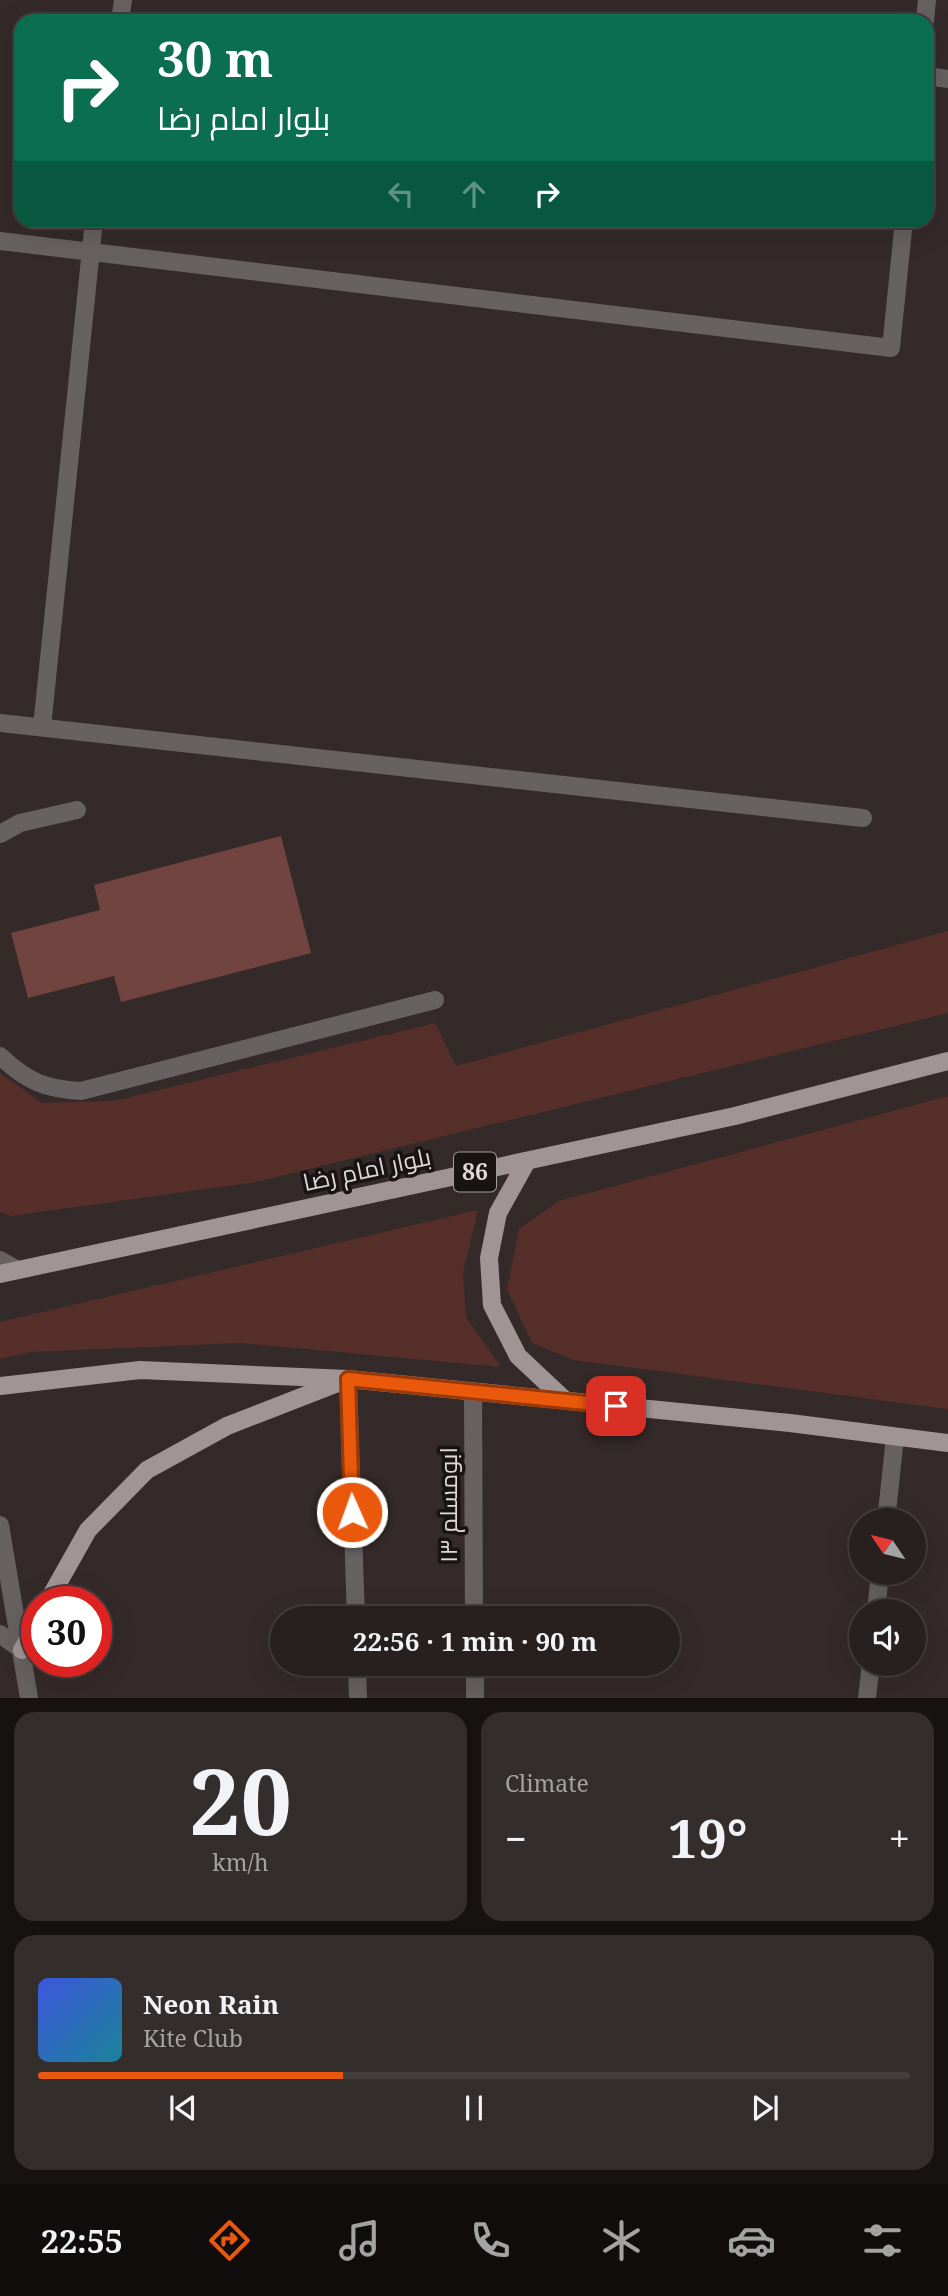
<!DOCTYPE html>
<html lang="en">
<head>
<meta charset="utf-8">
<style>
	:root { --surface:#27201f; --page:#332d2c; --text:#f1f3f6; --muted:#a4a3a4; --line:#433e3d; --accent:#ea580c }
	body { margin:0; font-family:"Noto Serif",Cairo,serif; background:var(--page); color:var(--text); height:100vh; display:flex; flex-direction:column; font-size:26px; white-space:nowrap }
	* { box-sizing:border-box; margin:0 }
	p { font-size:23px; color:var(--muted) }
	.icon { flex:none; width:38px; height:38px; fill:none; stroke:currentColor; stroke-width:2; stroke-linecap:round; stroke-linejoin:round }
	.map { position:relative; height:1698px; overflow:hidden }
	.drawer { display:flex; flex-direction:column; gap:14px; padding:14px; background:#151211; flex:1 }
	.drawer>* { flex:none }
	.hud { position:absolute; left:14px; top:14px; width:920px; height:214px; border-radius:21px; box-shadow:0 7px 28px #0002,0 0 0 2px var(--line); background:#0b6e4f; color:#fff; overflow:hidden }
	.needle { width:46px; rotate:305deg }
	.buttons { position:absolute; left:849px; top:1508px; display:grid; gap:14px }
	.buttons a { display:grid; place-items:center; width:77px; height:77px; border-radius:50%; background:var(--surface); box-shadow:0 7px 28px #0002,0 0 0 2px var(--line); font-size:35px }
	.speed { position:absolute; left:21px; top:1586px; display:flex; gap:14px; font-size:35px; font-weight:700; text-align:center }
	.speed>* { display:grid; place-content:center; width:91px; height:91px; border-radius:50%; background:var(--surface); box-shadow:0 7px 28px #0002,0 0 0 2px var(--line); line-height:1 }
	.speed .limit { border:10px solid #d22; background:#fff; color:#111 }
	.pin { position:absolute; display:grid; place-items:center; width:60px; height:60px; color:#fff; margin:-30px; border-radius:14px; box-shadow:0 4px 10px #0006 }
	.me { position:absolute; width:77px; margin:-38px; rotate:358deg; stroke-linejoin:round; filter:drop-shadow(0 0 5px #0008) }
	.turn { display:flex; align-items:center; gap:24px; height:147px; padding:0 28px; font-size:32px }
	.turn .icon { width:91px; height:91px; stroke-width:2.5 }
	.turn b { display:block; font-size:49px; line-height:60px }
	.lanes { display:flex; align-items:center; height:66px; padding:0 28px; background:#0003; justify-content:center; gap:35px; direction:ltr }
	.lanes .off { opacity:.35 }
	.big { font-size:52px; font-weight:700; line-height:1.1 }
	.drawer .tile { flex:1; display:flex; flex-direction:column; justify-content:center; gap:10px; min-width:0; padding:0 24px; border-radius:21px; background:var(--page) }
	.drawer .dial { align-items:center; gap:0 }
	.dial b { font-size:91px; line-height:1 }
	.song { display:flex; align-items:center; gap:21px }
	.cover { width:84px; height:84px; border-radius:10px; background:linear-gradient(135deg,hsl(230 70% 55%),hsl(190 70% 35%)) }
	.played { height:7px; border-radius:4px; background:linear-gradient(90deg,var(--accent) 35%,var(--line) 35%) }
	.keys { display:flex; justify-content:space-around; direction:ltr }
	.heat { display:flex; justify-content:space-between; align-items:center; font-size:38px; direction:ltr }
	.drawer .tiles { flex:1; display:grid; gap:14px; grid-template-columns:1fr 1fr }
	.tile:last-child { grid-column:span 2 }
	.trip { position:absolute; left:270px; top:1606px; width:410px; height:70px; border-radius:35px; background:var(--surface); box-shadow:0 7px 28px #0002,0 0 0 2px var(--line); font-weight:700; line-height:70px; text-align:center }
	.tabs { display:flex; height:112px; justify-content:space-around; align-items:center; background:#100d0c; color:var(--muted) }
	.tabs .icon { width:49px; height:49px }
	.tabs .on { color:var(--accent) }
	.tabs b { font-size:32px; color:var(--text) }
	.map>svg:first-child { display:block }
</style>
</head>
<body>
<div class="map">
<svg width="948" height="1698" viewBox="0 0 948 1698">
	<rect width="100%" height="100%" fill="#342a29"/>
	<path fill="#562f2b" d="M948,931v82l-692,169 -245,34 -11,-4v-139l42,30 72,-2 321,-78 21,43z
		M948,1096v313l-374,-49 -42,-17 -25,-54 12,-60 40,-28z
		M478,1210l-15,62 3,45 35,50 -262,-24 -208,9 -31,7v-37z"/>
	<path fill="#71443f" d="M281,836l30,117 -190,49 -7,-26 -86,22 -17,-65 89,-23 -6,-25z"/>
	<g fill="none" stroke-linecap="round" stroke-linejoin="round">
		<path stroke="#676161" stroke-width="18" d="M120,21l3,-21
			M925,21l2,-21
			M928,76l20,3
			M0,241l891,107 13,-128
			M0,723l863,95
			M42,727l52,-507
			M0,834l20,-11 57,-13
			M0,1056c27,25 44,33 81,35l354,-91
			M0,1260l18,10
			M348,1379l8,240
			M473,1392l1,227
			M886,1521l9,-84
			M0,1525l29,173
			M876,1612l4,-39
			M0,1634l22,16
			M357,1664l1,34
			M475,1664v34
			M867,1698l4,-34"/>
		<path stroke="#a09594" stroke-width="18" d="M527,1161l-29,52 -9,45 3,47 26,51 48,45
			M0,1274l735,-158 213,-55
			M0,1386l140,-16 208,9 442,44 158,20
			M48,1601l40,-71 59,-60 80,-44 113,-44
			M22,1650l15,-27"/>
	</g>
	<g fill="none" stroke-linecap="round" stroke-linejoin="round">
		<defs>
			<path id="route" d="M352,1512l-4,-133 268,27"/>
		</defs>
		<use href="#route" stroke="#983908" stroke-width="18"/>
		<use href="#route" stroke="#ea580c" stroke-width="12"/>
	</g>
	<g text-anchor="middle" stroke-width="7" stroke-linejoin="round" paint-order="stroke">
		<rect fill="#181413" stroke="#a39d9c" stroke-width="2" x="454" y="1152.5" width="42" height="39" rx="5"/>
		<g font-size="23" font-weight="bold" fill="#dfd8d7">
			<text x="475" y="1180">86</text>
		</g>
		<g font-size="24" fill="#dfd8d7" stroke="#181413">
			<text transform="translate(367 1170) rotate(-12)" y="8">بلوار امام رضا</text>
			<text transform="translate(449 1505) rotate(-90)" y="8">ابومسلم ۱۳</text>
		</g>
	</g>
</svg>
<div class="buttons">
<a><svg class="needle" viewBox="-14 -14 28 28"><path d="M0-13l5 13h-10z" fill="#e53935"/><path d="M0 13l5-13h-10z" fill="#a4a3a4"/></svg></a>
<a><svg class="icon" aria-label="sound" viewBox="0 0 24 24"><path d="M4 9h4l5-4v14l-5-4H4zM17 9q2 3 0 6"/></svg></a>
</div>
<div class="speed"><div class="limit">30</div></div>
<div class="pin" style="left:616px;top:1406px;background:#d93025"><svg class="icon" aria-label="arrive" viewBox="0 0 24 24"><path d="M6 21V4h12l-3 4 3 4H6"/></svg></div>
<svg class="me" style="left:352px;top:1512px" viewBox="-20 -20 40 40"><circle r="17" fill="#ea580c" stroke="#fff" stroke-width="3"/><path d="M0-11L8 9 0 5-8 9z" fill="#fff"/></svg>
<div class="trip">22:56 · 1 min · 90 m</div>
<div class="hud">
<div class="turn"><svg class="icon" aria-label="right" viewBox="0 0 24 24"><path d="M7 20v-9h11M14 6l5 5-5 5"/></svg><div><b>30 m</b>بلوار امام رضا</div></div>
<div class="lanes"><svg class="icon off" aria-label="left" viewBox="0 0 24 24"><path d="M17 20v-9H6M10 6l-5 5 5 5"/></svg><svg class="icon off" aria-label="ahead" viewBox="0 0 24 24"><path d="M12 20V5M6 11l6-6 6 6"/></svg><svg class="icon" aria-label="right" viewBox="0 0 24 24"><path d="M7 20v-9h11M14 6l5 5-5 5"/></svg></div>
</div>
</div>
<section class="drawer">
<div class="tiles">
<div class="tile dial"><b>20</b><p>km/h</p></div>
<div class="tile"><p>Climate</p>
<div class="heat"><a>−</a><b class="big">19°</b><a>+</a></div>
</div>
<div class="tile">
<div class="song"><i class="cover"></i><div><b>Neon Rain</b><p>Kite Club</p></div></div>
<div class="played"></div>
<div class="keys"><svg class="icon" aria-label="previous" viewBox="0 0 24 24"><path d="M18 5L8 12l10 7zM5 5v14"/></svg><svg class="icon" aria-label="pause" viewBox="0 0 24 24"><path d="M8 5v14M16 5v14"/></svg><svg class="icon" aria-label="next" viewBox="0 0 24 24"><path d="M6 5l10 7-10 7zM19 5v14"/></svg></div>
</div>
</div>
</section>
<nav class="tabs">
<b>22:55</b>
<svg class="icon on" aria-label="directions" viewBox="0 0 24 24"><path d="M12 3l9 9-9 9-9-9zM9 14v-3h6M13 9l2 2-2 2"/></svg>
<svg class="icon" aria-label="music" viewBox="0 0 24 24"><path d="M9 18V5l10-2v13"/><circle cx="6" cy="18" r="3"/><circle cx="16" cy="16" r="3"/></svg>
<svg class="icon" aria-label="phone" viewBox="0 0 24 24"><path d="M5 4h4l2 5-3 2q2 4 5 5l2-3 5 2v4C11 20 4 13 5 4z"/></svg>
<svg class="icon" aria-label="climate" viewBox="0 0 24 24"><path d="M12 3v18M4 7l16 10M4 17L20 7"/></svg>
<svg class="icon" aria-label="car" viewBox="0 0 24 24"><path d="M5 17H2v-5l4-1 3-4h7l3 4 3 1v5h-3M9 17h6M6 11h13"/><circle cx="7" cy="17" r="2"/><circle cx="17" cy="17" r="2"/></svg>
<svg class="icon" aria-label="filters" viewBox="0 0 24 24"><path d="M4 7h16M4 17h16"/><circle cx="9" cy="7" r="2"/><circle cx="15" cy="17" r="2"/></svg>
</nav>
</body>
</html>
